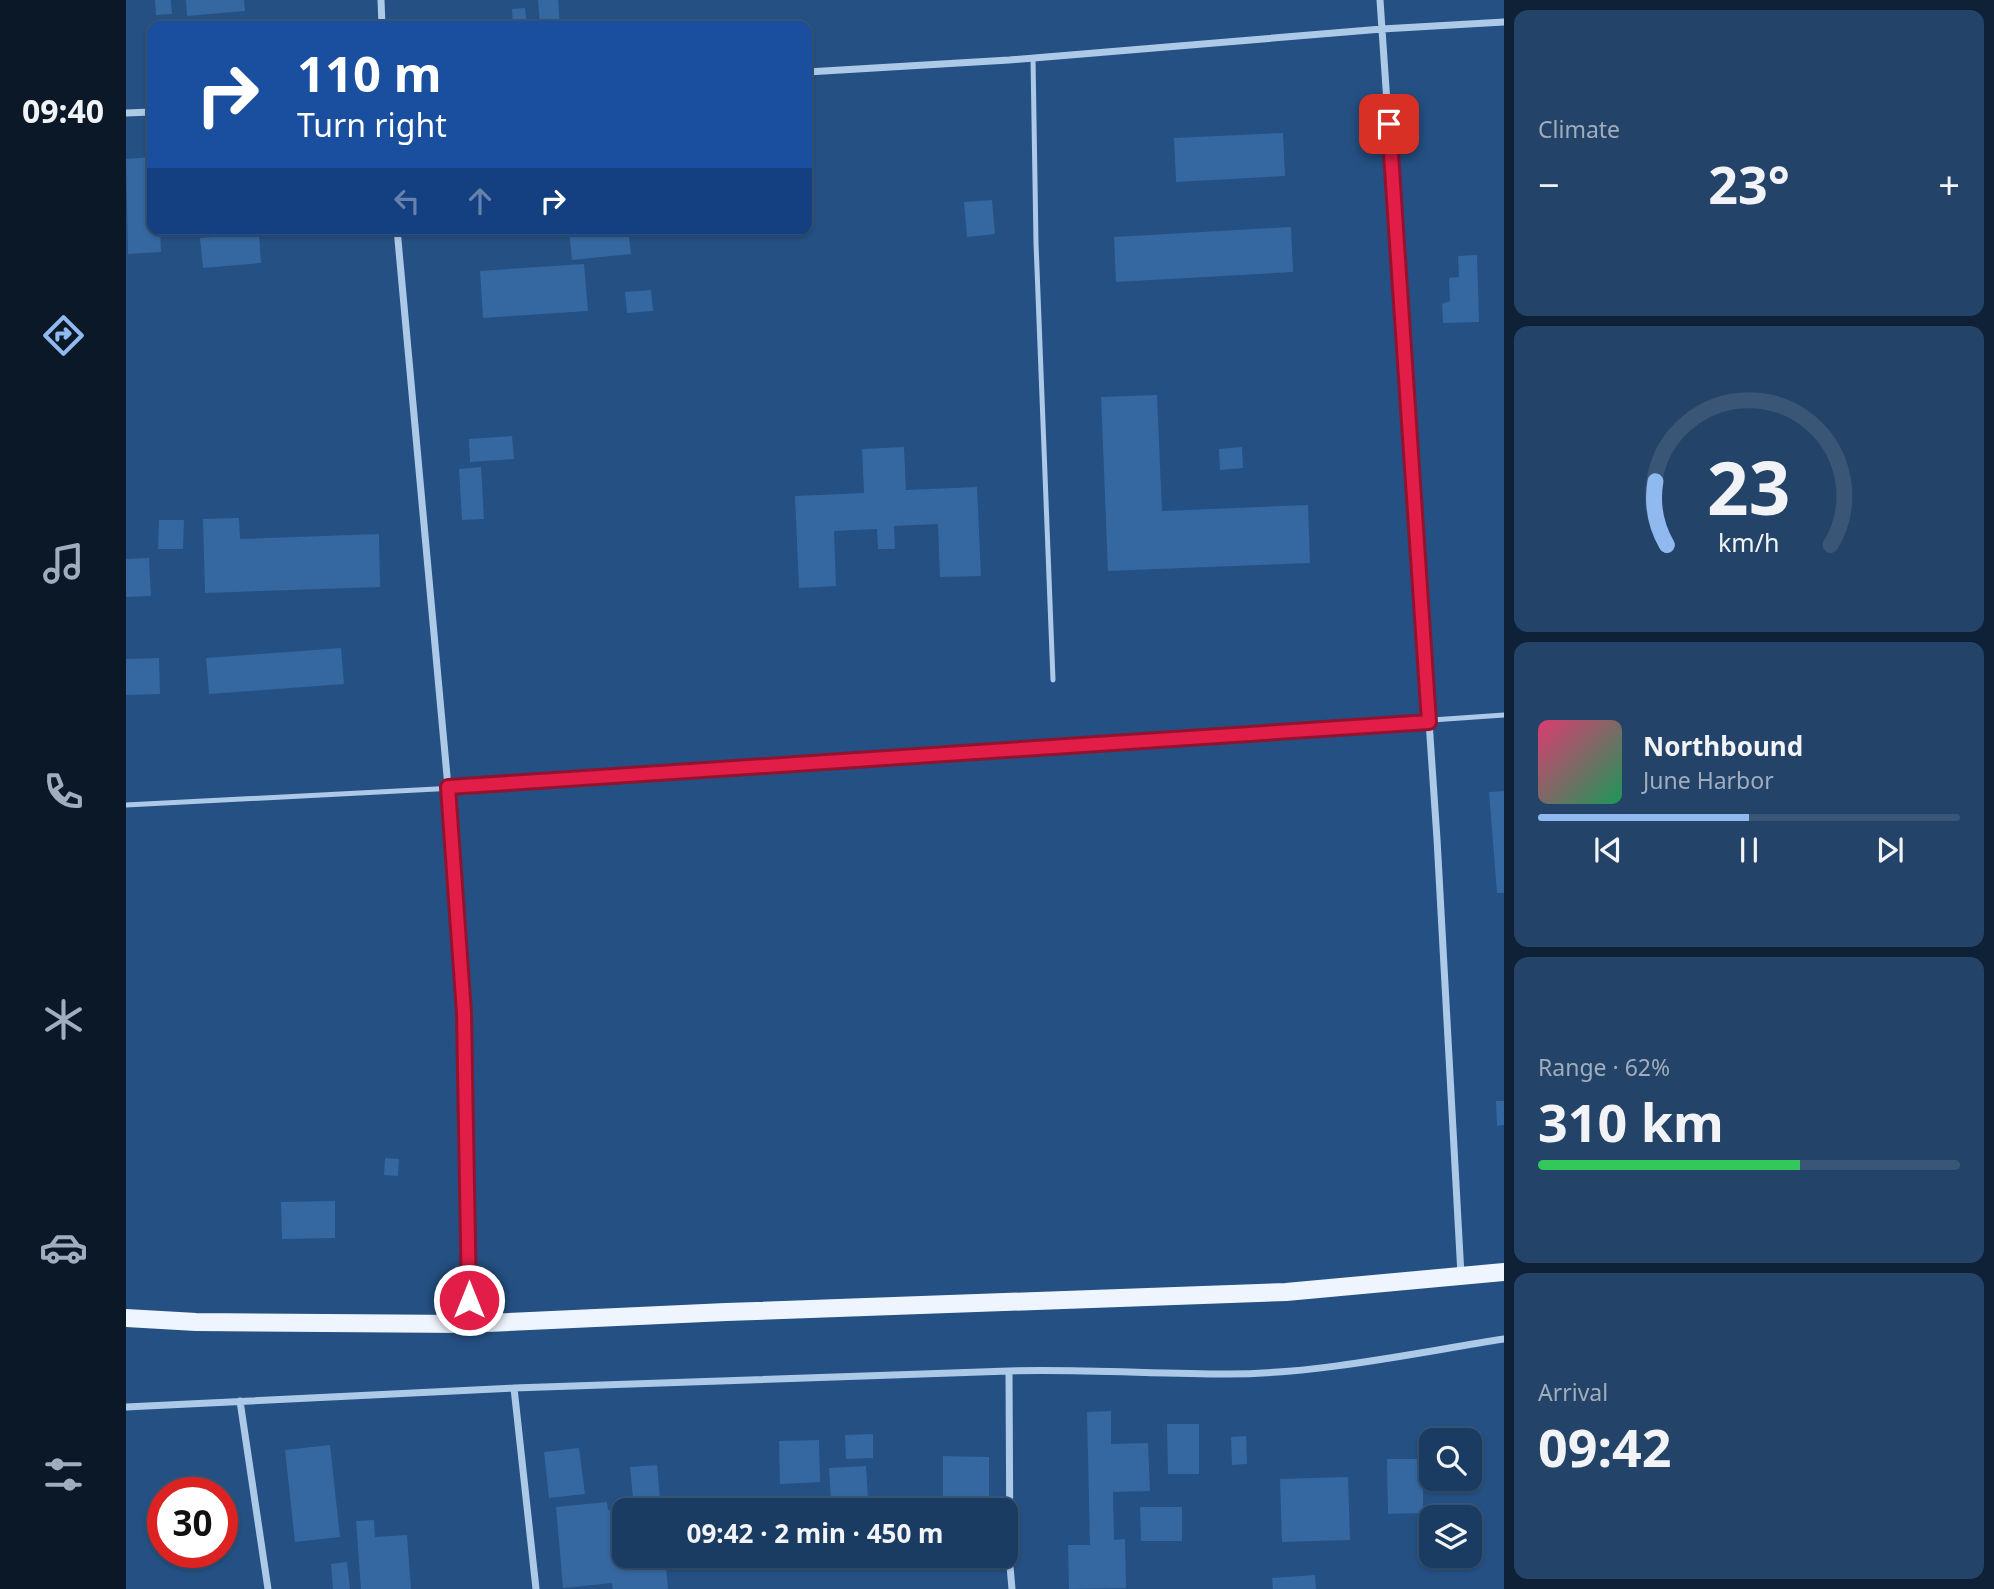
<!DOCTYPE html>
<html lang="en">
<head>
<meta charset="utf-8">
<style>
	:root { --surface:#1b3c62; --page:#244368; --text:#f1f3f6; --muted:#a0adbe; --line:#395677; --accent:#90b9f0 }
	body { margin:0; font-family:"Noto Sans",sans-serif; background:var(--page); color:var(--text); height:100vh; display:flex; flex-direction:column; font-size:26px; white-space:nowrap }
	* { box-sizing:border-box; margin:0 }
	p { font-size:23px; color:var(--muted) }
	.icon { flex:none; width:38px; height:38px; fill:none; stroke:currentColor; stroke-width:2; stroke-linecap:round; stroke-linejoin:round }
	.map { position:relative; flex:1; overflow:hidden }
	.panel { display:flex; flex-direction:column; gap:10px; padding:10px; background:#0f2136; width:490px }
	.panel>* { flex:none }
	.banner { position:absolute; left:21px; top:21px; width:665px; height:214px; border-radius:14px; box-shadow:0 2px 5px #0004,0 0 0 2px var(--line); background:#1a4fa0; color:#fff; overflow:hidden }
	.fabs { position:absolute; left:1293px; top:1428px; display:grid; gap:14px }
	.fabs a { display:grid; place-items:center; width:63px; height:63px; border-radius:14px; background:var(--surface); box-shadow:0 2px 5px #0004,0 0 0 2px var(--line); font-size:35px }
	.speed { position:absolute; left:21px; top:1477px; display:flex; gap:14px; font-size:35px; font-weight:700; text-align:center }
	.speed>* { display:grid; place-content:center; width:91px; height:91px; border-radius:50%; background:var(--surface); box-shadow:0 2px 5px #0004,0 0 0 2px var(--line); line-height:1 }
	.speed .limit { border:10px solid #d22; background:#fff; color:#111 }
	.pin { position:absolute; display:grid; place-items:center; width:60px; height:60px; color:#fff; margin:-30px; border-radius:14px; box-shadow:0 4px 10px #0006 }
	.me { position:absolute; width:77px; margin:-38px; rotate:0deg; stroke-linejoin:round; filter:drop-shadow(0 0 5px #0008) }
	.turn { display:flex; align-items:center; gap:24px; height:147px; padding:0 35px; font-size:32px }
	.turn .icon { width:91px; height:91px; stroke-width:2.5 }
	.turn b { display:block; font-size:49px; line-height:60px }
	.lanes { display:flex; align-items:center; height:66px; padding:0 35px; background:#0003; justify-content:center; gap:35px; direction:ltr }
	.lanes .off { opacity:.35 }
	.big { font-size:52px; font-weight:700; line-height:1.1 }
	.panel .tile { flex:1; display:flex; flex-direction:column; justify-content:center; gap:10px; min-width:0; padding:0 24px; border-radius:14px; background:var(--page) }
	.panel .dial { align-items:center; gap:0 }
	.dial svg { height:182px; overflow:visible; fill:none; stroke:var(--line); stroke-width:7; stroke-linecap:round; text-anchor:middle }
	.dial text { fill:var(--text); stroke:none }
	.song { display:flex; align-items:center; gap:21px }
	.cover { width:84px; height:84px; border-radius:10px; background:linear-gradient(135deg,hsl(340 70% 55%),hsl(150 70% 35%)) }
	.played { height:7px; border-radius:4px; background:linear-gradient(90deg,var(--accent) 50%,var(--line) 50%) }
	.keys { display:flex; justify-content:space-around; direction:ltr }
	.heat { display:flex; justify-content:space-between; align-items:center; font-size:38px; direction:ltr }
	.charge { height:10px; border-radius:5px; background:linear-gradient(90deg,#34c759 62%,var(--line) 0) }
	.trip { position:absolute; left:486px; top:1498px; width:406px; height:70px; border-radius:14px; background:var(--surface); box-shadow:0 2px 5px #0004,0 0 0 2px var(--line); font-weight:700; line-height:70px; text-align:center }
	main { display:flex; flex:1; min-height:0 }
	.tabs { display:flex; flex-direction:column; width:126px; justify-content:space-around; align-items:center; background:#0b1827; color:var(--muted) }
	.tabs .icon { width:49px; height:49px }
	.tabs .on { color:var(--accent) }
	.tabs b { font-size:32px; color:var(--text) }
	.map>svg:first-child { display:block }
</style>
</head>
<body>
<main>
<nav class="tabs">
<b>09:40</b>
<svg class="icon on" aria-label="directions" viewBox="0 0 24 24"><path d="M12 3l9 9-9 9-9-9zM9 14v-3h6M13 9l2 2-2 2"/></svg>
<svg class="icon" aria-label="music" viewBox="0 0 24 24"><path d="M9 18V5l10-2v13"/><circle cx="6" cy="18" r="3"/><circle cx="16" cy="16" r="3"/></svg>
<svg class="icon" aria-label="phone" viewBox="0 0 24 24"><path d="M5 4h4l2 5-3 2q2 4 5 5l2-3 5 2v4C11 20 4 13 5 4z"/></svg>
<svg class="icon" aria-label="climate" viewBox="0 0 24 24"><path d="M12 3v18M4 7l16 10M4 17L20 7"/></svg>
<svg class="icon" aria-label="car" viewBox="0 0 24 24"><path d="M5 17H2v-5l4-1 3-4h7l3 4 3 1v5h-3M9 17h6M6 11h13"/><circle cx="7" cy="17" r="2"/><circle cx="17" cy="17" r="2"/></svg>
<svg class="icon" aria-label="filters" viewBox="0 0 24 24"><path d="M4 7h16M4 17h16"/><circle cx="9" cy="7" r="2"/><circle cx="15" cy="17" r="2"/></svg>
</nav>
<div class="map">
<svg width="1378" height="1589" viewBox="0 0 1378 1589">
	<rect width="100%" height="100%" fill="#245083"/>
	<path fill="#3567a0" d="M29,0h16l1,14 -16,1z
		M60,0h58l1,11 -58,5z
		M412,0h20l2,26h-20z
		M399,8l2,18h-14l-1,-17z
		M123,22l1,4h-37v-3z
		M1157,133l2,43 -109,6 -2,-44z
		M26,157v72h8l1,23 -33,2 -2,-95z
		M866,200l3,34 -28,3 -3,-35z
		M1165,227l2,45 -177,10 -2,-45z
		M443,229h59l3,25 -59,6z
		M133,233l2,30 -58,5 -3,-30z
		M1351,255l2,67 -36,1 -1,-19 8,-3 -1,-23 10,-1 -1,-21z
		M458,264l4,47 -105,7 -3,-47z
		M525,290l2,21 -26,2 -2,-21z
		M1031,395l5,116 146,-6 2,58 -202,8 -7,-174z
		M386,436l2,23 -44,3 -1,-23z
		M778,447l2,43 71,-3 4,89 -41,1 -2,-53 -44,2 1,23h-17l-1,-20 -43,2 2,55 -37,2 -4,-92 69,-3 -2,-44z
		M1116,447l1,21 -23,2 -1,-21z
		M355,467l3,52 -22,1 -3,-51z
		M113,518l1,21 139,-5 1,53 -175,6 -2,-74z
		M33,520h25l-1,29h-25z
		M23,558l2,38 -25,1v-38z
		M215,648l3,36 -135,10 -3,-36z
		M33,658l1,36 -34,1v-36z
		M1378,791v102h-7l-8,-101z
		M1370,1101h8v24l-7,1z
		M259,1158l14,1 -1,17 -14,-1z
		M209,1201v37l-53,1 -1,-37z
		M985,1411v33l37,-1 2,48 -37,1 1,48 11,-1 1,49 -57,1 -1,-44h22l-3,-133z
		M1041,1424h32v50h-31z
		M747,1434v24l-27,1 -1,-24z
		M1120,1436l1,28 -15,1 -1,-28z
		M693,1440l1,42 -40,2 -1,-43z
		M204,1445l10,92 -45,5 -10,-92z
		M453,1448l6,46 -36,4 -5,-46z
		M817,1456l46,1v52l-46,1z
		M1261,1459h36v54l-35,1z
		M531,1465l4,45h-33v-2h6l-4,-41z
		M740,1466l2,32 -37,2 -2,-32z
		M1222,1477l2,63 -68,2 -2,-63z
		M481,1502l1,8 17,-1v47h40l3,33h-55l-1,-6 -49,5 -7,-81z
		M788,1504v6h-42l-1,-4z
		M1014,1507h42v34h-41z
		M248,1520l1,17 32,-2 4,54h-50l-5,-68z
		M221,1562l3,27h-17l-2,-25z
		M1189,1575l1,14h-43l-1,-11z"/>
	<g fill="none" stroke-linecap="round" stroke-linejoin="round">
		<path stroke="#adc9e8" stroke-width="5" d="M907,58l3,185 17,437
			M0,805l310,-16 1068,-74"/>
		<path stroke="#adc9e8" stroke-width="7" d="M255,0l1,26
			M1254,0l57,839 24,436
			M681,72l202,-12 373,-31 122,-7
			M0,113l26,-1
			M271,229l51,558 16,225 5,310
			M883,1371l1,195 2,23
			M388,1388l22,201
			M114,1401l28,188
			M0,1407l388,-19 495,-17c73,-2 146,3 219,3 90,0 187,-21 276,-35"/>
		<path stroke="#eff5fe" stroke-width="18" d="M0,1318l70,4 269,2 261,-12 560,-20 218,-20"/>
	</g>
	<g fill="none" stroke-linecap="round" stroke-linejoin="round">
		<defs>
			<path id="route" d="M343,1300l-5,-287 -16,-226 981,-65 -40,-598"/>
		</defs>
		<use href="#route" stroke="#92132f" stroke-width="18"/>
		<use href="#route" stroke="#e11d48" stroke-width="12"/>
	</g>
</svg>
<div class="fabs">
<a><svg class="icon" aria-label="search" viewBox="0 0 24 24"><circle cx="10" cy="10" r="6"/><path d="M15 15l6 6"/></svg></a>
<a><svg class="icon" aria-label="layers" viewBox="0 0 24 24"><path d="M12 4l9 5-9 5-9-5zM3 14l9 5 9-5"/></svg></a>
</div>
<div class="speed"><div class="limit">30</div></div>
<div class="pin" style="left:1263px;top:124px;background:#d93025"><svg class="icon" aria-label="arrive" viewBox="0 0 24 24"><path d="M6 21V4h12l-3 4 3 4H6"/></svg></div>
<svg class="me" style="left:343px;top:1300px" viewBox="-20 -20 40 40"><circle r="17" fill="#e11d48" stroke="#fff" stroke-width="3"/><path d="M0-11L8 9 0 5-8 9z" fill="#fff"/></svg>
<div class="trip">09:42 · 2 min · 450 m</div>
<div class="banner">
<div class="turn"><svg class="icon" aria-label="right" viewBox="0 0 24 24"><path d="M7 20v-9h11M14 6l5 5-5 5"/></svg><div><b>110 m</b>Turn right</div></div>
<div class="lanes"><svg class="icon off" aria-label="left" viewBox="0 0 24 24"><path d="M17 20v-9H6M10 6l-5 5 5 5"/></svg><svg class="icon off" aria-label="ahead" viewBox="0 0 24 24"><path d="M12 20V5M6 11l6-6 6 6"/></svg><svg class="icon" aria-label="right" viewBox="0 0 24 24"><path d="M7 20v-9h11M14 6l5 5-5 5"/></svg></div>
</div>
</div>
<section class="panel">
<div class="tile"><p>Climate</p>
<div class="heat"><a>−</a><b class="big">23°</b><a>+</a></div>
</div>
<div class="tile dial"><svg viewBox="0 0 100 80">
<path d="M14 69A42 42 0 1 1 86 69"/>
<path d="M14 69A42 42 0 0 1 9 41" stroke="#90b9f0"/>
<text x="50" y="56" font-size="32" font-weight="700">23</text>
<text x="50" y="72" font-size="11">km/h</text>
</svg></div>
<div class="tile">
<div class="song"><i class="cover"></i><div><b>Northbound</b><p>June Harbor</p></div></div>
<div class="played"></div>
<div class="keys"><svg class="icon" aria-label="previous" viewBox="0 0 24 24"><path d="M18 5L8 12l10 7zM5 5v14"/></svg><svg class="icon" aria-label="pause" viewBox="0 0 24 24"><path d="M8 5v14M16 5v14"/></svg><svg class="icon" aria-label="next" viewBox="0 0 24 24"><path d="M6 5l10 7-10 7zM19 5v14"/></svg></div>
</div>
<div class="tile"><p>Range · 62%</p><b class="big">310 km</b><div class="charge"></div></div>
<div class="tile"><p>Arrival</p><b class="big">09:42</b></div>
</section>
</main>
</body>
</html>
